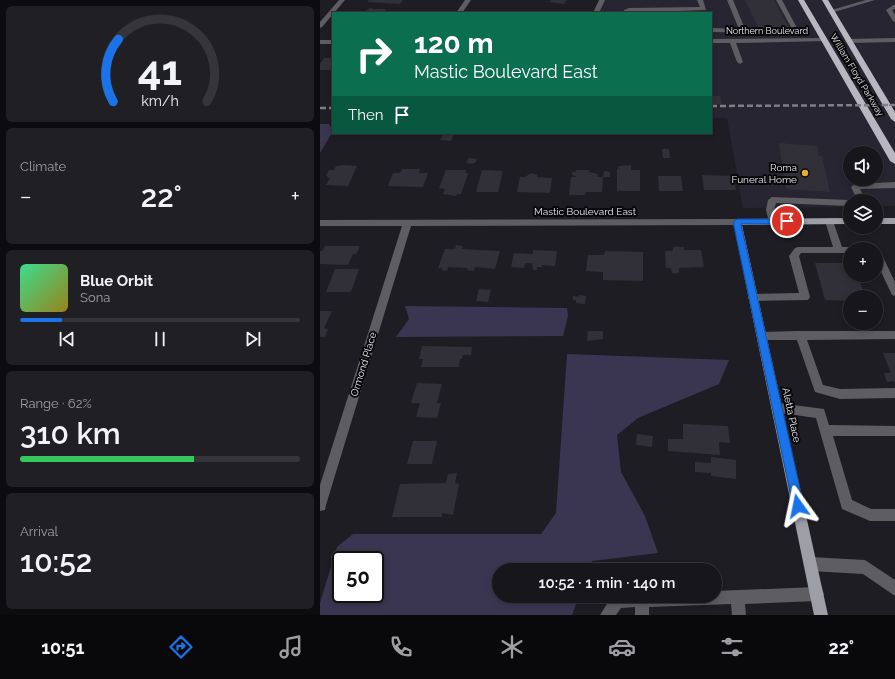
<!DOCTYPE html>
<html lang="en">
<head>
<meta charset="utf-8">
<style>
	:root { --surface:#16161b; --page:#1f1f24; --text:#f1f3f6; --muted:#9e9fa3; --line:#35353a; --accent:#1a73e8 }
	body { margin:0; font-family:Raleway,sans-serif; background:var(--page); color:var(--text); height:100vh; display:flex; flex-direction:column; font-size:15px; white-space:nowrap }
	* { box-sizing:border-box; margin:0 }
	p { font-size:13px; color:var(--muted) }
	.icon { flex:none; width:22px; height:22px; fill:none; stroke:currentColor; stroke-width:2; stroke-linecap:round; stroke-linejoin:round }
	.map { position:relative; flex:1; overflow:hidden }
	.drawer { display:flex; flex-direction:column; gap:6px; padding:6px; background:#0c0c0f; width:320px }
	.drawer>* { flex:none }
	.hud { position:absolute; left:12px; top:12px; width:380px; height:122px; border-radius:0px; box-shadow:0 2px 6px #0003,0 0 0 1px var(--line); background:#0b6e4f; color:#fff; overflow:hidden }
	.controls { position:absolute; left:523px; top:146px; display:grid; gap:8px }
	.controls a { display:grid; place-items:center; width:40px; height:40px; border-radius:50%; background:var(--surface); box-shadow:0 2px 6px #0003,0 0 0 1px var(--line); font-size:20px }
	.speed { position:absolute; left:12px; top:551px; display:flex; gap:8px; font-size:20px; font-weight:700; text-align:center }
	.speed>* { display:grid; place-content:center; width:52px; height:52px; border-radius:50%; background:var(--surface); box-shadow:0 2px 6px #0003,0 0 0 1px var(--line); line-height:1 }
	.speed .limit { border:2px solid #111; border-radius:6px; background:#fff; color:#111 }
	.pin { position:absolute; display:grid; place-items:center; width:34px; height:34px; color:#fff; margin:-17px; border:2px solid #fff; border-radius:50%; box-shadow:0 1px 4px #0007 }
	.me { position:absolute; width:44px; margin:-22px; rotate:348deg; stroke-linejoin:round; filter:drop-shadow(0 0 3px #0008) }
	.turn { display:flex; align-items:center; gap:14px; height:84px; padding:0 16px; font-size:18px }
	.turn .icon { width:52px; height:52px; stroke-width:2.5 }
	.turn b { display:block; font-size:28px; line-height:34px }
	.then { display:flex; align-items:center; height:38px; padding:0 16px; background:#0003; gap:8px; font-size:15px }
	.big { font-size:30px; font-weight:600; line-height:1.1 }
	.drawer .card { flex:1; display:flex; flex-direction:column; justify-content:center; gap:6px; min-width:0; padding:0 14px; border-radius:6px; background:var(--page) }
	.drawer .dial { align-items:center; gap:0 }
	.dial svg { height:104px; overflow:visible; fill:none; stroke:var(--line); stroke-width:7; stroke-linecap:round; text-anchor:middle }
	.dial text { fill:var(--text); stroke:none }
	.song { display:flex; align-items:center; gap:12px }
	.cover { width:48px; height:48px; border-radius:6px; background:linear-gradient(135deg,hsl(150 70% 55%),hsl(50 70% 35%)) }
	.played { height:4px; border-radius:2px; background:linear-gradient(90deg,var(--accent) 15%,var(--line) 15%) }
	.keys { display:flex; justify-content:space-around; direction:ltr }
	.heat { display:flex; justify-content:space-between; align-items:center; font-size:22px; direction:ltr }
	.charge { height:6px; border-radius:3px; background:linear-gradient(90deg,#34c759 62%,var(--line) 0) }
	.trip { position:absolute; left:172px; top:563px; width:230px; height:40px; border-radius:20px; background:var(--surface); box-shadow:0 2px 6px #0003,0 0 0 1px var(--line); font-weight:600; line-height:40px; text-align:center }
	.dock { display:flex; height:64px; justify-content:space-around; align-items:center; background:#09090b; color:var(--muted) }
	.dock .icon { width:28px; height:28px }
	.dock .on { color:var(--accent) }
	.dock b { font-size:18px; color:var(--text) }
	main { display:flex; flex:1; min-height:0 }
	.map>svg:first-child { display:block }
</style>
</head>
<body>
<main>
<section class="drawer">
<div class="card dial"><svg viewBox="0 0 100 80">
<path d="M14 69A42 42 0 1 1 86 69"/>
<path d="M14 69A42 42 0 0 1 18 21" stroke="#1a73e8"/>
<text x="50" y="56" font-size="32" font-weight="700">41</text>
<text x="50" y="72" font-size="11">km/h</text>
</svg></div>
<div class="card"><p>Climate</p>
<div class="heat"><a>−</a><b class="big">22°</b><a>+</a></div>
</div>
<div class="card">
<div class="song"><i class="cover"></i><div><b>Blue Orbit</b><p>Sona</p></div></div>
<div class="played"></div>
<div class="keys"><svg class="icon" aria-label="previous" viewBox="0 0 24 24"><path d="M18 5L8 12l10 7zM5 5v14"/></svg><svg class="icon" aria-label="pause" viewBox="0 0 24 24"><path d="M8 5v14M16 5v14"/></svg><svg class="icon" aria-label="next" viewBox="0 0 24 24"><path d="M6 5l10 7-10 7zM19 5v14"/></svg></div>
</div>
<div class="card"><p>Range · 62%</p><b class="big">310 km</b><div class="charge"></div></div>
<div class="card"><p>Arrival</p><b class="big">10:52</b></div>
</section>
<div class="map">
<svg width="575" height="615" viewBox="0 0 575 615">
	<rect width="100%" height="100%" fill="#1e1d24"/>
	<path fill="#272532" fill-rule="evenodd" d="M282,0h293v206h-19v-5h-26v6l-107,1 -16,-90h-16v-105h-115zM530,153h26v26h-26z"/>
	<path fill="#3a3652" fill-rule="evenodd" d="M0,124h9l4,7 -13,22z
		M85,306l162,2 1,8 -5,20 -167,1 13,-18z
		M247,354l162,6 -10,24 -81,34 -21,17 4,37 24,44 13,37 -66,8 -4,9h-89v26h80l-7,19h-252v-12l17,-56 16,-13h188l15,-21zM21,560h34v34h-34z"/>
	<path fill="#313038" d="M49,0h34l-3,4 -33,-2z
		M231,0h16l-3,4 -15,-2z
		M425,0h29l15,28 -30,1z
		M50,8l4,1h12l-2,4h-21z
		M4,58h9l-1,12h-12v-6z
		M391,96h9l2,8h-11z
		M124,133h10l-3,8 -11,-1z
		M459,143l38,3 2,10h3l8,36 -44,-3z
		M342,149h7l1,9h-7z
		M149,158l8,1 -2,4h-2l-1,1 -6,-1z
		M26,165l11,1 -9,20 -22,-1 4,-7h-3l1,-2h-2l3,-6h5l2,-4z
		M311,165v5h9v21h-23v-22h1l1,-3z
		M82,169h18l-1,4h9l-5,14 -35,-1 5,-13h7z
		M126,170h20l-1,3h3l-7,21h-4l-1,2 -13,-2 2,-5 -6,-1z
		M162,170l21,1 -5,21h-22z
		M256,170h13v2l9,2 -1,3h6l-1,15h-16l-1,3h-16l2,-18h5v-1l-4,-1v-3h4z
		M284,171l6,1v5h-7z
		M211,173l6,2v2l15,1 -2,15 -33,-1 3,-15h5z
		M382,175l32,1 2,14h-32z
		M338,176h23l2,15h-24z
		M136,245l7,1 -1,3 38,2 -5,18 -20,-2 -1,4 -7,-1 1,-2 -20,-1 -1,4 -5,-1v-2h-4l7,-19h10z
		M5,246h35l-4,8h-3l-5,11 -28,-1v-13h2z
		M353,247h11v3h17l3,17 -25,1v5h-7l-1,-5h-5l-1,-17h8z
		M213,250l24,1 -2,15 -13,-1v2h-5v3h-4l-1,-7h-7l-1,5 -13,-1 3,-14 19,1z
		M285,251l38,1v29l-40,-1v-8l-17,-1 2,-16h16z
		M495,263h35v12h8l7,22h-15v4l-25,-1z
		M15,269h24l-8,23h-25z
		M159,289l12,1 -3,12 -12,-1z
		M259,295l7,1 -1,8 -9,-1v-3h-3v-4l6,1z
		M0,311h12l-8,17 4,1 -3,8h-5z
		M268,331h15v8l-16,2z
		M102,346l50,1 -1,8h-8l-1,4h-2l-1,8h-38l2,-8h-4z
		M563,353h12v31l-1,-3 -7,1 -3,-9h7z
		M97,383l25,1 -5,19h4l-4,15 -21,-1 4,-14h-9z
		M363,424l45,2 2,17 -11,-1 1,13 -52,-4v-12h15z
		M317,434l16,2 -1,11 -16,-2z
		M93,441h24l-5,23h-25z
		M391,457l25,3v19l-25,-3v-3l-16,-1v-10l16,1z
		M137,473l-2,10 4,1 -6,31 -11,-2v4h-50l8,-33 46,-1 2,-9z"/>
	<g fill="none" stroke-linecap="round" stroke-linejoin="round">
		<path fill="#5e5d61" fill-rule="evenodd" d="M19,0h6l-23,27 -2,1v-6z
			M145,0h6l-9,13h-6z
			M279,0h6l-6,13h-6z
			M377,0h6l3,10 -83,3 1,-3 5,-2 71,-1z
			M407,0h6l12,29h43l3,-2 -15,-27h6l15,28 -8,5 -78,-1v-4l28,1z
			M546,0h9l-44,13 -3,-2z
			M575,4v5l-3,1 3,5v7l-2,-1 -7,-11z
			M504,38l2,1v2l-90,2 7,19 -3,2 -3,-2 -7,-19h-19v-4z
			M575,38v4l-47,1 -3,-2 3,-2z
			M0,40h13v4h-13z
			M575,182v6l-35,1 6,12h-8l-7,-14 4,-3z
			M452,197l78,3 3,1h-3v5l-74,-3 -2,7 3,12 -4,3 -4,-3 -3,-12 2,-10z
			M509,218l4,3 9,26h8l4,2h-4v4h-49l-2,3 11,41 -2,3 -58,1 -2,-3 2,-3 3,-1 46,-1 -10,-37 6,-8 3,-1h35l-8,-26z
			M417,219l4,3 -4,3 -326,1 -85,279 -1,5 -5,1v-26l82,-259h-82v-6z
			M556,251l5,2 14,29v14l-3,-1 -16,-34z
			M478,331h97v8l-88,1 16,45 17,4 55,-1v10l-55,1 -25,-7 -18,-52h-35l-4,-1 -1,-3 1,-3 4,-1z
			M458,403l46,6 5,16 66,1v10h-62l19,64 19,9h24v12h-25l-28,-12 -26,-91 -42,-6 -2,-4 2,-4z
			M491,557l54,3 30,20v16l-32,-22 -52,-3 -5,-2 -2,-5 2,-5z
			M497,587l5,2 2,5 -2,5 -5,2 -72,3 1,11h-14l-1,-11 -82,3v8h-14v-8l-14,1 -5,7h-16l12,-19h103v-5z"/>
		<path fill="#9e9ea6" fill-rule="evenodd" d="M530,218v6l-108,1 86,390h-14l-81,-393 4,-3z
			M556,218h19v6h-19z"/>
		<path fill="#b8b7c1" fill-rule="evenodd" d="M478,0h6l91,153v11l-5,-3z
			M502,0h6l67,112v10l-4,-3z"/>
		<path stroke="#7f7f85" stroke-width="2" stroke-dasharray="5 2.5" stroke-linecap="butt" d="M554,105h21"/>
		<path stroke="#7f7f85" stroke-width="2.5" stroke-dasharray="6 3" stroke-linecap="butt" d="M391,106l184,-1
			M0,108h13"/>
	</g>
	<path fill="#1a73e8" stroke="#114b97" d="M417,219h50l4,2 -4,3h-46l63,282 -1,5 -5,1 -4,-1 -1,-5 -60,-284z"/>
	<circle fill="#e7ac36" stroke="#08080b" stroke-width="1.5" cx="485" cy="173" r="4"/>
	<g text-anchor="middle" stroke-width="4" stroke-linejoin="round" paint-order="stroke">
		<g font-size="9" fill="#e9e9ee" stroke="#08080b">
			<text x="447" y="34">Northern Boulevard</text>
			<text transform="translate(537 75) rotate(59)" y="3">William Floyd Parkway</text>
		</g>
		<g font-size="10" fill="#e9e9ee" stroke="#08080b" text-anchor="end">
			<text x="477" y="171">Roma<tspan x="477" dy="12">Funeral Home</tspan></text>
		</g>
		<g font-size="10" fill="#e9e9ee" stroke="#08080b">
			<text x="265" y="215">Mastic Boulevard East</text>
			<text transform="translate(43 364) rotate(-73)" y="4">Ormond Place</text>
			<text transform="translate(472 415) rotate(78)" y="4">Aletta Place</text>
		</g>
	</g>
</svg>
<div class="controls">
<a><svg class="icon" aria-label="sound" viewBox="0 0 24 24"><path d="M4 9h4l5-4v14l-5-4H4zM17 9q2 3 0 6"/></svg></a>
<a><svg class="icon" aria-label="layers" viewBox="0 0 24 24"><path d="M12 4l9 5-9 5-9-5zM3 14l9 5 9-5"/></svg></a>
<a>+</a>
<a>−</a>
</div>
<div class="speed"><div class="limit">50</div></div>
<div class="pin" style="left:467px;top:221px;background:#d93025"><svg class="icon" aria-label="arrive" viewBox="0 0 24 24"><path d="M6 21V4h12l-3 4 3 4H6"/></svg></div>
<svg class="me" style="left:478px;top:506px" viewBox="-20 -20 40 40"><path d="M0-17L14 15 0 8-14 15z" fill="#1a73e8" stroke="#fff" stroke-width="4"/></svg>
<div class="trip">10:52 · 1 min · 140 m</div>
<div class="hud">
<div class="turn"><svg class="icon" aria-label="right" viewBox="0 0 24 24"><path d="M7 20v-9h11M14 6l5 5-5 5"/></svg><div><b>120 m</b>Mastic Boulevard East</div></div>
<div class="then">Then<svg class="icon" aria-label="arrive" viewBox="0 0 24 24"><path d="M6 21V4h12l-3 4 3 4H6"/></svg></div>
</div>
</div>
</main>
<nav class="dock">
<b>10:51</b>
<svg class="icon on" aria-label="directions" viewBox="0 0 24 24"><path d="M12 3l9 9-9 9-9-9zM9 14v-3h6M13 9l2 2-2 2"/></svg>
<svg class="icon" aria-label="music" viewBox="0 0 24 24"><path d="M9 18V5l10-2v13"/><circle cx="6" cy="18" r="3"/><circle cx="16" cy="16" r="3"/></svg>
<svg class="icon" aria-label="phone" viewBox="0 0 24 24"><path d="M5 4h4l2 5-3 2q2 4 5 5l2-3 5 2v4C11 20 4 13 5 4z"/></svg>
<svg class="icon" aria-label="climate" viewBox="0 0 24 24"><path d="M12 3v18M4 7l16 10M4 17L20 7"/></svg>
<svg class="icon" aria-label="car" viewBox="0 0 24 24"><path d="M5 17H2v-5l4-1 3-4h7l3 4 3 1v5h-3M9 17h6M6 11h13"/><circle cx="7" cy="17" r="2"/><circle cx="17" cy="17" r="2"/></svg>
<svg class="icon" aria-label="filters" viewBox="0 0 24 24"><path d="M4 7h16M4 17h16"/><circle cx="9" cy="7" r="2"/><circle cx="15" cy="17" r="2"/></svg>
<b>22°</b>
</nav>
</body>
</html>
